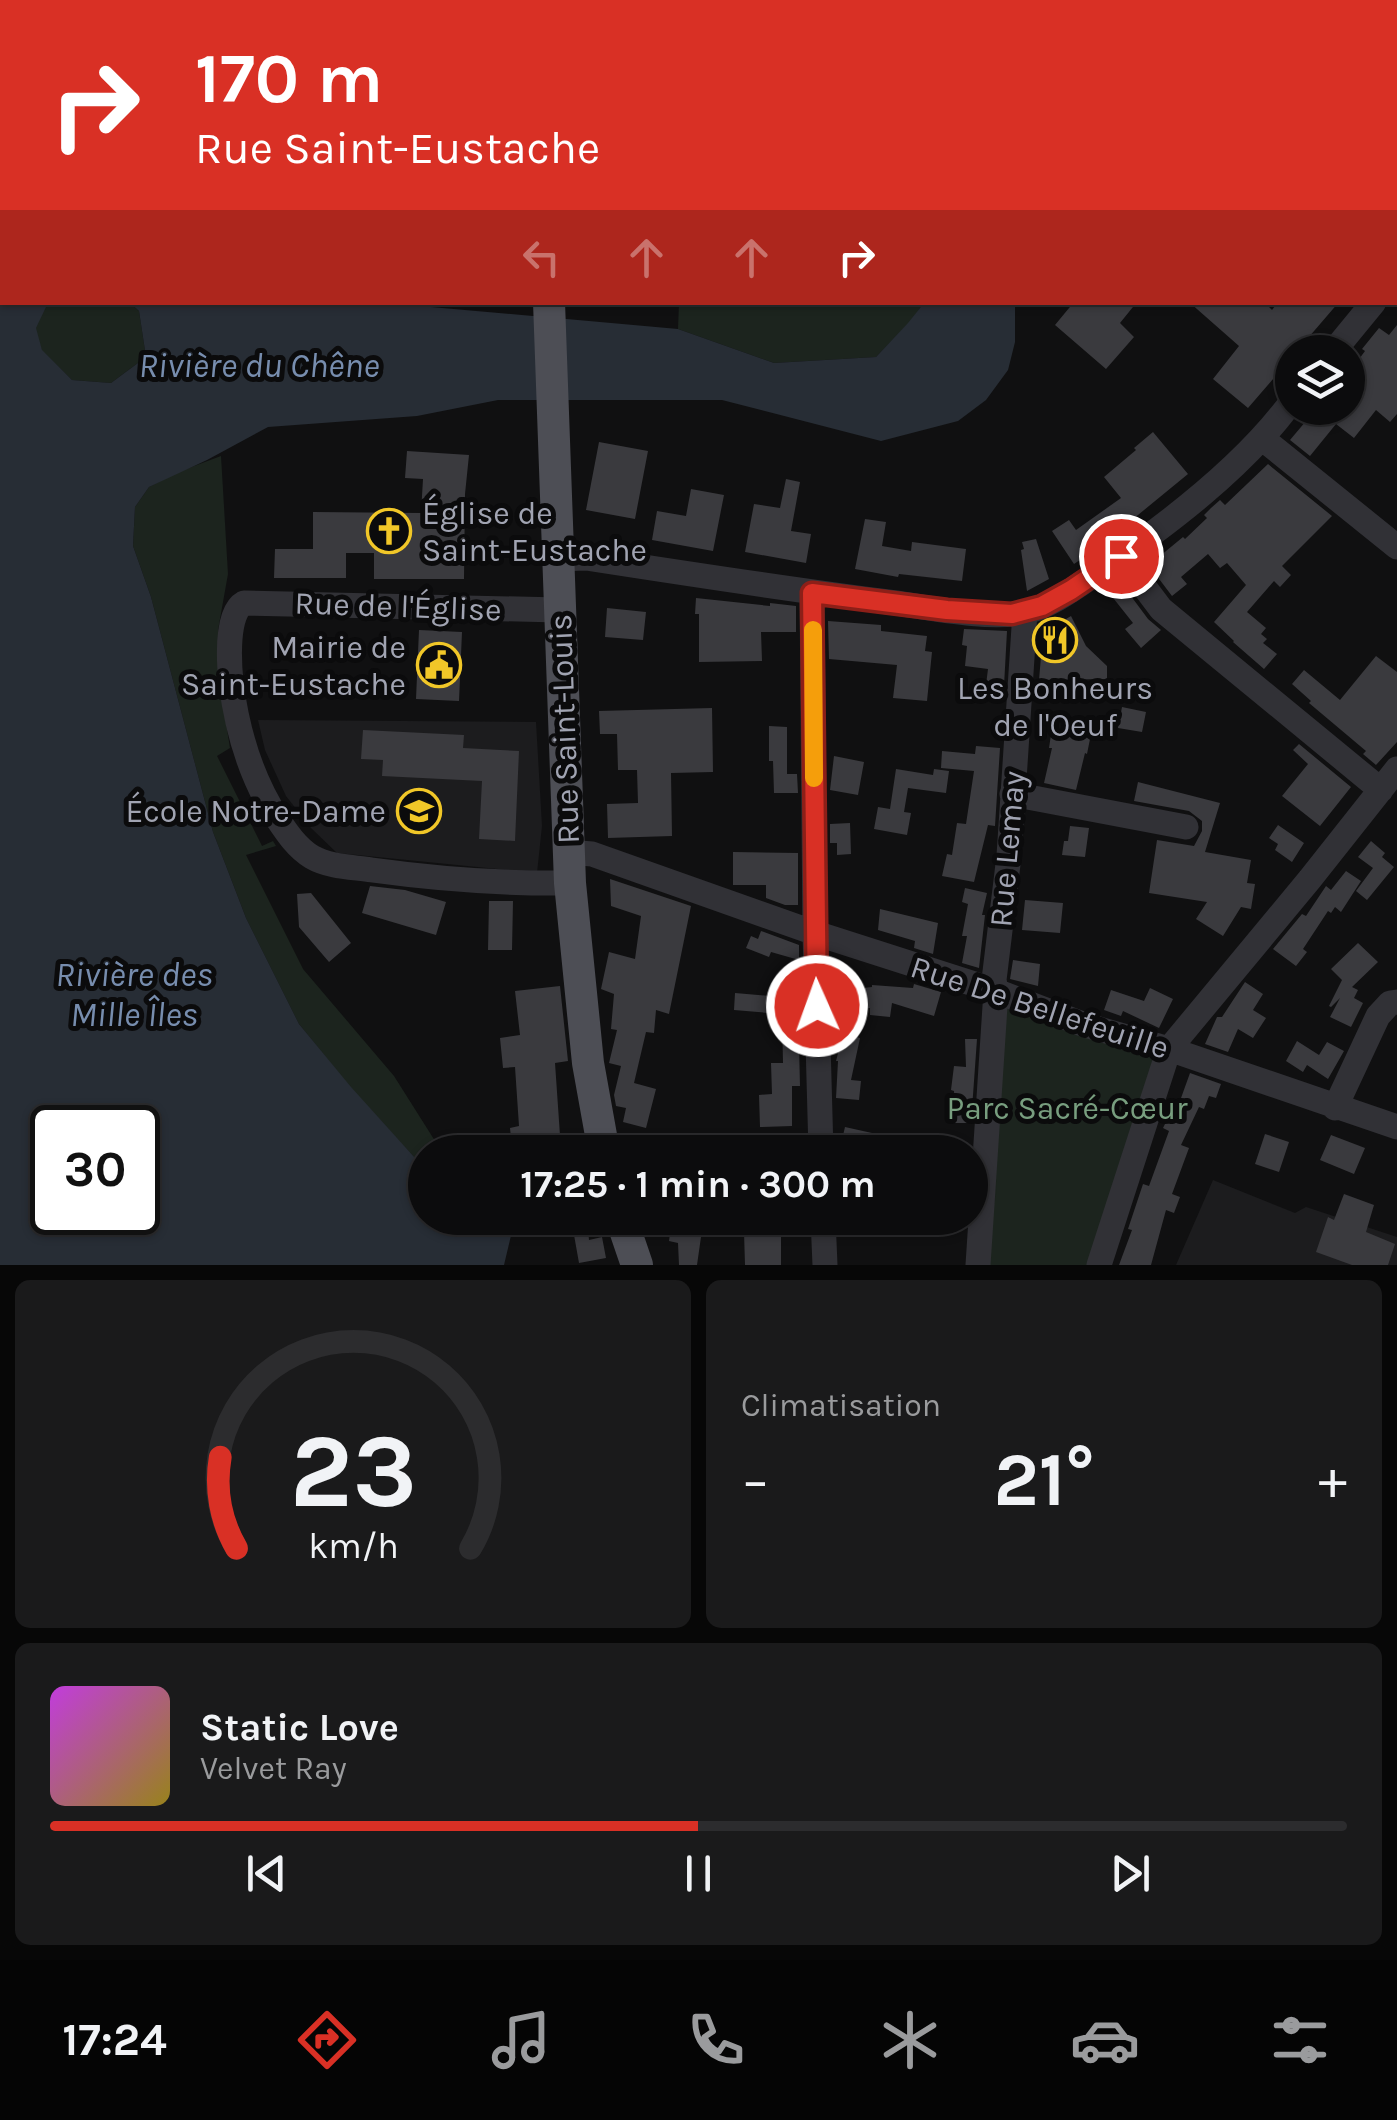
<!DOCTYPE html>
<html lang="fr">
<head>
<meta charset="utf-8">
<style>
	:root { --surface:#0c0c0d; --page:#1a1a1b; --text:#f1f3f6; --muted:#9a9b9d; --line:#2c2c2e; --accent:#d93025 }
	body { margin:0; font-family:Karla,sans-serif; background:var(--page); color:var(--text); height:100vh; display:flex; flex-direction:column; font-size:38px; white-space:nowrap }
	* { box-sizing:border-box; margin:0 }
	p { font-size:32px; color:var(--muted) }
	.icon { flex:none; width:55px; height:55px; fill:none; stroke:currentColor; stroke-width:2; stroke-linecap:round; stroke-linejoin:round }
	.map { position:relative; height:1265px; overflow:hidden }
	.drawer { display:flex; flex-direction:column; gap:15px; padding:15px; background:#070707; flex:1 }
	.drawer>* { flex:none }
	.top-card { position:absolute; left:0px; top:0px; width:1398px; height:305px; box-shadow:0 2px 8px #0004,0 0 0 2px var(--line); background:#d93025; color:#fff; overflow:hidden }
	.fabs { position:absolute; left:1275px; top:335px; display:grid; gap:20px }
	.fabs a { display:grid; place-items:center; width:90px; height:90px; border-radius:50%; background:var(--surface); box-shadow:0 2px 8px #0004,0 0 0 2px var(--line); font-size:50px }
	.speed { position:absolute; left:30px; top:1105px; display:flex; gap:20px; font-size:50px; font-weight:700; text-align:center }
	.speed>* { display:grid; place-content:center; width:130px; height:130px; border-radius:50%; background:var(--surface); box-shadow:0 2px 8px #0004,0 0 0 2px var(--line); line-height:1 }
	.speed .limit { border:5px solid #111; border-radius:15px; background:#fff; color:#111 }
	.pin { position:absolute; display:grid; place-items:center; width:85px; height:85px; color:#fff; margin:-42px; border:5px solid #fff; border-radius:50%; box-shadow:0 2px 10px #0007 }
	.me { position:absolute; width:110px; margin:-55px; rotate:358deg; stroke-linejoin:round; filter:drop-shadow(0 0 8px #0008) }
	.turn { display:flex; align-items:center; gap:35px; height:210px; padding:0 30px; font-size:45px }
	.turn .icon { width:130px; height:130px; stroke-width:2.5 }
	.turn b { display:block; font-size:70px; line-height:85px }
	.lanes { display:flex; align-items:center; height:95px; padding:0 30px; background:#0003; justify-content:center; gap:50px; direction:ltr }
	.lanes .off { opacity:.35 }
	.big { font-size:75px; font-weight:700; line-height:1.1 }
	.drawer .widget { flex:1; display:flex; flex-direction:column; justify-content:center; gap:15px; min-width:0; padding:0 35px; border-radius:15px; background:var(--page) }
	.drawer .dial { align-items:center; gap:0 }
	.dial svg { height:260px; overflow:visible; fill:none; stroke:var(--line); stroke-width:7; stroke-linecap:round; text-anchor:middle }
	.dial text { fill:var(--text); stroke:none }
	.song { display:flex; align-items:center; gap:30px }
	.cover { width:120px; height:120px; border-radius:15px; background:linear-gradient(135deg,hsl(290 70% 55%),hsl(50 70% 35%)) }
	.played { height:10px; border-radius:5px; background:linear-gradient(90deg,var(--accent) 50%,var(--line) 50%) }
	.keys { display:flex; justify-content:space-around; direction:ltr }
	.heat { display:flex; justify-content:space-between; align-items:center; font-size:55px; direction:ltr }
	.drawer .tiles { flex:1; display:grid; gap:15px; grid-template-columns:1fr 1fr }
	.widget:last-child { grid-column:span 2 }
	.trip { position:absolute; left:408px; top:1135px; width:580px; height:100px; border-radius:50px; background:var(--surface); box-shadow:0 2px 8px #0004,0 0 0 2px var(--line); font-weight:700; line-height:100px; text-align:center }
	.tabs { display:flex; height:160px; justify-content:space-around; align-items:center; background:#050505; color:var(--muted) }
	.tabs .icon { width:70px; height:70px }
	.tabs .on { color:var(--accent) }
	.tabs b { font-size:45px; color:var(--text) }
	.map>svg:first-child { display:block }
</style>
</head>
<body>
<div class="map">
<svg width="1397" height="1265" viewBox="0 0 1397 1265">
	<rect width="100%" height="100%" fill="#101011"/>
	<path fill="#1c1c1e" d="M258,720l278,2 6,104 -5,47 -200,-20 -26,-25 -25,-32 -21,-46z
		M1213,1180l82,33 11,-6 91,30v28h-221z"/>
	<path fill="#1c241e" d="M48,303h82l9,8 7,46 -35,26 -39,-3 -30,-29 -7,-23z
		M679,303h245l-15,20 -33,34 -102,6 -96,-34z
		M221,456l7,118 -10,56 1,49 11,69 -13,8 45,90 11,-5 3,5 -30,9 57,114 91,107 48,76h-17v17l-70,-76 -56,-69 -53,-106 -33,-86 -62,-235 -18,-51 2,-39 14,-20 29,-15z
		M996,991l173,58 -70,216h-121z"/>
	<path fill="#272d35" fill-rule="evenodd" d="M0,84l2,3v215l46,1 -12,25 6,22 30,30 39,3 35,-26 -7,-46 -9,-8h256l292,26 96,34 102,-6 32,-34 16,-20h91v39l-7,28 -22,30 -28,21 -77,20 -159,-41h-224l-81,16 -149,11 -61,33 -58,27 -14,20 -2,39 18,51 62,235 33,86 53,106 52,63 74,82v49h85l4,5 -10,42h-504zM52,1128h86v84h-86z"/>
	<path fill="#3a3a3e" d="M1074,302h63l-17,21 14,14 -28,32 -51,-44z
		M1189,302h75l8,8 6,-8h61l-43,50h-4v5l-44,51 -35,-29 26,-33z
		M1397,325v89l-7,8 -14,-12 -22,28 -18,-14 -26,32 -20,-16 27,-32h31v-34l17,-23 -3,-2 17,-21 10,7z
		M1153,432l35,42 -61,50 2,3 -55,37 -22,-33 17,-11 7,10 45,-32 -17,-21 32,-27 -2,-2z
		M599,442l49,9 -13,68 -49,-9z
		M407,451l62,4 -4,39 -1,85h-90v-26h-28v25h-72l1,-29h38v-37l108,1 2,-34 -18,-1z
		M1268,464l64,52 -50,50 9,9 -11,12 -6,-6 -27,31 19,16 -5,6 6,5 -4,4 14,11 -13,15 -31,-27 1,-1 -20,-19 32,-37 -19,-22 -7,5 -12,-14 -27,23 6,7 -15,12 -25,-33 11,-9 2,2 23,-19 2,2 22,-21 -3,-3 7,-7 9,-8 5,5z
		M786,479l14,3 -9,49 20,3 -5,29 -61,-11 9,-48 26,4z
		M691,489l33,6 -11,56 -61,-11 5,-29 29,5z
		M865,519l21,3 -4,24 29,5 1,-9 54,7 -4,32 -63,-7 -1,3 -43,-8z
		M1036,539l13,40 -22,12 -6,-41 3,-1 -2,-7z
		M1122,584l26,35 13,11 -20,18 -16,-19 8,-6 -23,-29z
		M696,598l74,8v-3l26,3v26h-35l1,29 -63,1v-48h-4z
		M607,608l39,4 -3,28 -38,-3z
		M1071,616l15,30 21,20v13l-68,1 4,-47z
		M828,621l53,4v6l46,5 -2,15 7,1 -5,49 -34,-3 4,-33 -68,-6z
		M964,629l43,2 -3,55 -18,-1 2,-16 -23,-3 2,-20 -5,-1z
		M419,630l43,2 -3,69 -43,-2z
		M1376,656l21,16v70l-21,23 -13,-11 3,-3 -57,-48 2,-2 -19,-17 12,-14 36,30z
		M1122,707l24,5 -4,20 -24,-4z
		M712,708l1,64 -42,1 1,63 -64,2 -1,-34 31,-1 -1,-33h-19l-1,-36h-17l-1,-23z
		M769,726l18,1v47h10l1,19h-24l-1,-32h-4z
		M1052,728l39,6 -4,20 -2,-1 -9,37 -32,-7 8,-35h-3z
		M363,730l101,5 -1,13 56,3 -4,90 -36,-2 3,-58 -100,-5 1,-16 -22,-1z
		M1299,744l52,43 -31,39 -38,-30 26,-32 -15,-14z
		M976,746l24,2 -5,78 -7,-1 -14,57 -32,-6 5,-22 5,1 5,-32 9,1 8,-53 -33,-3 1,-17 33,3z
		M834,756l30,6 -6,33 -28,-5z
		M896,769l37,6 1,-6 15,2 -3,22 -38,-5 -4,24 7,1 -4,22 -33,-6 4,-22 12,2z
		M1138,782l82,21 -15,49 46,8 -4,23 8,1 -4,25 -10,-2 -18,29 -27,-17 11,-17 -58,-9 8,-53 37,6 8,-15v-10l-13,-10 -55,-10z
		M850,823l1,31 -14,1v-12h-7v-19z
		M1278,825l26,18 -12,19 -17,-12 3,-6 -9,-6z
		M1070,826l19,2 -4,29 -23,-2 2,-14h4z
		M1371,841l14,12 -3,4 12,10 -27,33 -11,-9 17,-23 -15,-11z
		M733,852l65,1v52h-13l-19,-7v-13h-33z
		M1346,871l15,10 -20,31 -6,-5 -4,6 -3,-2 -25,38 4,3 -11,14 -23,-17 29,-35 4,2 20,-30 5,4z
		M610,879l81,27 -22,108 -13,-4 -2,23 -8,-1 -12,51 22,6 -10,39 -23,-6 3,-14 -10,-2 -2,-11 7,-29 -12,-3 8,-33 -6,-1 3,-35 -13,-5 8,-37 26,7 6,-43 -30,-10z
		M370,886l35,4 41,12 -10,33 -74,-22z
		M965,888l22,5 -5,22h3l-6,53 -17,-5 5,-27h-5l6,-32 -6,-2z
		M311,893l40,50 -22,19 -30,-35 -2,-33z
		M1025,900l38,3 -3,30 -38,-3z
		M489,901h24l-1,49h-24z
		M880,909l58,14 -5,31 -19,-6 1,-7 -37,-11z
		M761,931l38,14v15l-28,-8 -2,5 -23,-9 5,-12 7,3z
		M1358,943l20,19 -26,25 6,3 -4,8 9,5 -12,24 -21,-10 10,-19 -9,9 -2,-1 13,-26 -11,-11z
		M1013,960l27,4 -2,22 -28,-7z
		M1245,982l18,12 -10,16 13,8 -13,20 -15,-9 -10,23 -23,-8 12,-27h5z
		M914,984l27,8 -7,24 -42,-13 -2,14 -20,-2v-7l-23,3 -2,-21 27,-3v-2l41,3z
		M560,986l8,75 -13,2 6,87 -45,2v-4h-4l-2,-20 9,-2 -4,-59 -12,1 -3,-30 20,-3 -5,-44z
		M1150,988l23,11 -14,29 -36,-17 -2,5 -17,-6 7,-20 33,11z
		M735,993l48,4 -3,17 -46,-4z
		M782,1018l15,4v4h4l1,19h-3l1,41h-8v40l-32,1 -1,-32 13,-1 -1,-31h12z
		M843,1034l17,4 -9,42 10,1 -2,19 -23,-2 2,-37h-2z
		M965,1039h12l-6,84h-16l-1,-32 -3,-1 3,-24 12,1z
		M1297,1041l22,14 8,-13 17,9 -16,28 -21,-14 -4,7 -17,-11z
		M1190,1073l31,11 -5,14 -7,-2 -5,13 -5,-2 -18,38 8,3 -17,46 8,3 -6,16 -8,-3 -15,55h-32l13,-35 -4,-1 15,-45 6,2 20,-55 -6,-3 9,-18 4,2z
		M845,1127l27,6 -4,19 -28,-4z
		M1265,1134l24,8 -10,30 -24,-8z
		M1331,1135l34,13 -11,26 -34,-14z
		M1344,1194l30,11 -8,27 29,12 -7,21h-36l-36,-13 12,-35 6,3z
		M571,1218h16l2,22 13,-3 4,21 -27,5z
		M672,1218l31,5 -6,42h-18l-1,-22 -9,-2z
		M767,1218h14v47h-36l-1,-33h19z"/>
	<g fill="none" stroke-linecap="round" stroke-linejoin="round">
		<path stroke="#313136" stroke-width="25" d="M231,2v-2
			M1395,271l2,-3
			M1333,352l41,-50
			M1263,439l134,108
			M1121,556l40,53 220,181
			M558,559l28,-1c103,16 206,32 310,45 35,5 94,17 129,9 26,-6 51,-25 73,-40 68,-46 146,-105 194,-171
			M812,593l3,340 6,219
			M559,610l-315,-7c-18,10 -15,59 -13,79 6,49 19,94 46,136 10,15 20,30 35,39 17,10 41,10 60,13 66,9 131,14 198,13
			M1012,794l174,33
			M568,852l24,2 223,79 181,58 89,34 84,24 228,78
			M1335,1108l43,-92 12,-13 7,-1
			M823,1218l2,47
			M978,1265l18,-274 -2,-11 15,-124 16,-244
			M1099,1265l70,-216 141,-170 87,-110"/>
		<path stroke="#4d4e55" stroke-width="32" d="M536,0v2
			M549,302l21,581 18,180 16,89
			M621,1218l16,47"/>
	</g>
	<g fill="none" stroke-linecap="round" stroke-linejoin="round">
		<defs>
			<path id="route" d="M817,1006l-5,-413 135,17 65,4 30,-8 29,-16 50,-34"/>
		</defs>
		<use href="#route" stroke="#8d1f18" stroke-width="25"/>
		<use href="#route" stroke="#d93025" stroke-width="18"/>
		<path stroke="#f59e0b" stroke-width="18" d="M813,630l1,148"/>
	</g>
	<defs>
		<symbol id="church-ring" viewBox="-11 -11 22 22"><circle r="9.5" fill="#0b0b0c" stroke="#f1c728" stroke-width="1.5"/><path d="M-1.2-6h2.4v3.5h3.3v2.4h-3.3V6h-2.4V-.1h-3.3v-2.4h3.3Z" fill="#f1c728"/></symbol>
		<symbol id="restaurant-ring" viewBox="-11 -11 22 22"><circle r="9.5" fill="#0b0b0c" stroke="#f1c728" stroke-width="1.5"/><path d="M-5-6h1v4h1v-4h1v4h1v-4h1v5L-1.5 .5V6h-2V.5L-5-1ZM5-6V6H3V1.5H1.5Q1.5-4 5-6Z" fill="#f1c728"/></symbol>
		<symbol id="civic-ring" viewBox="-11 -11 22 22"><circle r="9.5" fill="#0b0b0c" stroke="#f1c728" stroke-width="1.5"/><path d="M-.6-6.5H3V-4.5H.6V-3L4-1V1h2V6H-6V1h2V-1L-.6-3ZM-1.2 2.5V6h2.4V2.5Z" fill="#f1c728"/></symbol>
		<symbol id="school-ring" viewBox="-11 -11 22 22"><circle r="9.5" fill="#0b0b0c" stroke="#f1c728" stroke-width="1.5"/><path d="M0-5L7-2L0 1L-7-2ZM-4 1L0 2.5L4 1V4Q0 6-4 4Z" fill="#f1c728"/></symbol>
	</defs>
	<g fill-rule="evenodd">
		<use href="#church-ring" x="364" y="506" width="50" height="50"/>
		<use href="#restaurant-ring" x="1030" y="615" width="50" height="50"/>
		<use href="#civic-ring" x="414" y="640" width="50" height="50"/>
		<use href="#school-ring" x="394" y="786" width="50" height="50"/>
	</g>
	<g text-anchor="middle" stroke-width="10" stroke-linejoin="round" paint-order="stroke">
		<g font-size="32" fill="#a1a4b2" stroke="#0b0b0c" text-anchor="end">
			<text x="422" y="524" text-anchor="start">Église de<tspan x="422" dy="37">Saint-Eustache</tspan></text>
			<text x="406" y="658">Mairie de<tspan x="406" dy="37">Saint-Eustache</tspan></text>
			<text x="1055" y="699" text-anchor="middle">Les Bonheurs<tspan x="1055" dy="37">de l'Oeuf</tspan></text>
			<text x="386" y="822">École Notre-Dame</text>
		</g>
		<g font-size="32" fill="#a1a4b2" stroke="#0b0b0c">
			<text transform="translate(398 606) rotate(2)" y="11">Rue de l'Église</text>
			<text transform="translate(564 729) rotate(-92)" y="11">Rue Saint-Louis</text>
			<text transform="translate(1007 849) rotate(-85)" y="11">Rue Lemay</text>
			<text transform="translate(1040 1007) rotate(18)" y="11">Rue De Bellefeuille</text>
		</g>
		<g font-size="32" fill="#789e7f" stroke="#0b0b0c">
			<text x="1067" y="1119">Parc Sacré-Cœur</text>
		</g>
		<g font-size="35" font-style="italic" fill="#778dae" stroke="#0b0b0c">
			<text x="259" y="377">Rivière du Chêne</text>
			<text x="134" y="986">Rivière des<tspan x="134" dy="40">Mille Îles</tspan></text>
		</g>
	</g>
</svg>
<div class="fabs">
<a><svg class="icon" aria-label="layers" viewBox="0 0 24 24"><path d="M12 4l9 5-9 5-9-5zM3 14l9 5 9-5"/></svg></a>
</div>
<div class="speed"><div class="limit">30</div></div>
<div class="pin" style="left:1121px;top:556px;background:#d93025"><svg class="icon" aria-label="arrive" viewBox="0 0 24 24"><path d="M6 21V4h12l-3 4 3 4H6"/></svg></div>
<svg class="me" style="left:817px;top:1006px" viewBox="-20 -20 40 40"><circle r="17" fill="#d93025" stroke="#fff" stroke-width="3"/><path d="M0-11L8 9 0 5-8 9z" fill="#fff"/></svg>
<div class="trip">17:25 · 1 min · 300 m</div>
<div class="top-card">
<div class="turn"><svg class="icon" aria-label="right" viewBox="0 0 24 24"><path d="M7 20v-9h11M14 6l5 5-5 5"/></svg><div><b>170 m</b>Rue Saint-Eustache</div></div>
<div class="lanes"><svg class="icon off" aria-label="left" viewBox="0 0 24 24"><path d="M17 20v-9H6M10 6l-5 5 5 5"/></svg><svg class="icon off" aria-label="ahead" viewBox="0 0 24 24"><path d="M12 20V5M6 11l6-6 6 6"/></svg><svg class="icon off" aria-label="ahead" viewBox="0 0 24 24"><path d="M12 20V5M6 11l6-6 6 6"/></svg><svg class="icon" aria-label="right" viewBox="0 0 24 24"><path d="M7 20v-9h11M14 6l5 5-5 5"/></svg></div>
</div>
</div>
<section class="drawer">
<div class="tiles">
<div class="widget dial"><svg viewBox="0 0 100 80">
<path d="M14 69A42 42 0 1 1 86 69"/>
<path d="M14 69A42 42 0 0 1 9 41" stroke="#d93025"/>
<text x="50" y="56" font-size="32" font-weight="700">23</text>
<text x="50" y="72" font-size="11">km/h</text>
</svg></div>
<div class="widget"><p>Climatisation</p>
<div class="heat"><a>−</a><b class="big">21°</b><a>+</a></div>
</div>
<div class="widget">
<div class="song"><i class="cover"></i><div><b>Static Love</b><p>Velvet Ray</p></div></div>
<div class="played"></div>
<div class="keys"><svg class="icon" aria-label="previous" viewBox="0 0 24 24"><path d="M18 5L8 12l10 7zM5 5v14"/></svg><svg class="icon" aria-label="pause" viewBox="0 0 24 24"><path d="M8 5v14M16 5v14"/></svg><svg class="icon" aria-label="next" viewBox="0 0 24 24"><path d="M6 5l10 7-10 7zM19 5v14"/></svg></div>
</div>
</div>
</section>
<nav class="tabs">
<b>17:24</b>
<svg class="icon on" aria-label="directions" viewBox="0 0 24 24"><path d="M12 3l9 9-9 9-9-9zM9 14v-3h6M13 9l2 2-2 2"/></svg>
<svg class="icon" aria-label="music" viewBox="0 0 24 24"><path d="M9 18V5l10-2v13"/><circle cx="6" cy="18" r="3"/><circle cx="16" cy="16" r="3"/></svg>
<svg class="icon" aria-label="phone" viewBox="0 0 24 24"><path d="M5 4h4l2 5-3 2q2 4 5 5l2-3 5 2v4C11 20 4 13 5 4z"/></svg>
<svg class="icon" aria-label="climate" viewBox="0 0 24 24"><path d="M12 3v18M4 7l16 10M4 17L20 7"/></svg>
<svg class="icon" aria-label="car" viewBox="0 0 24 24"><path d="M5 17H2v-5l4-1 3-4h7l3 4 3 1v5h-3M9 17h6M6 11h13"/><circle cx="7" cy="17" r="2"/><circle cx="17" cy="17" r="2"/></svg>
<svg class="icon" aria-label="filters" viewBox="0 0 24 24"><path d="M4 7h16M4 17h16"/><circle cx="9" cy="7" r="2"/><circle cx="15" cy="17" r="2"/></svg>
</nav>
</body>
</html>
